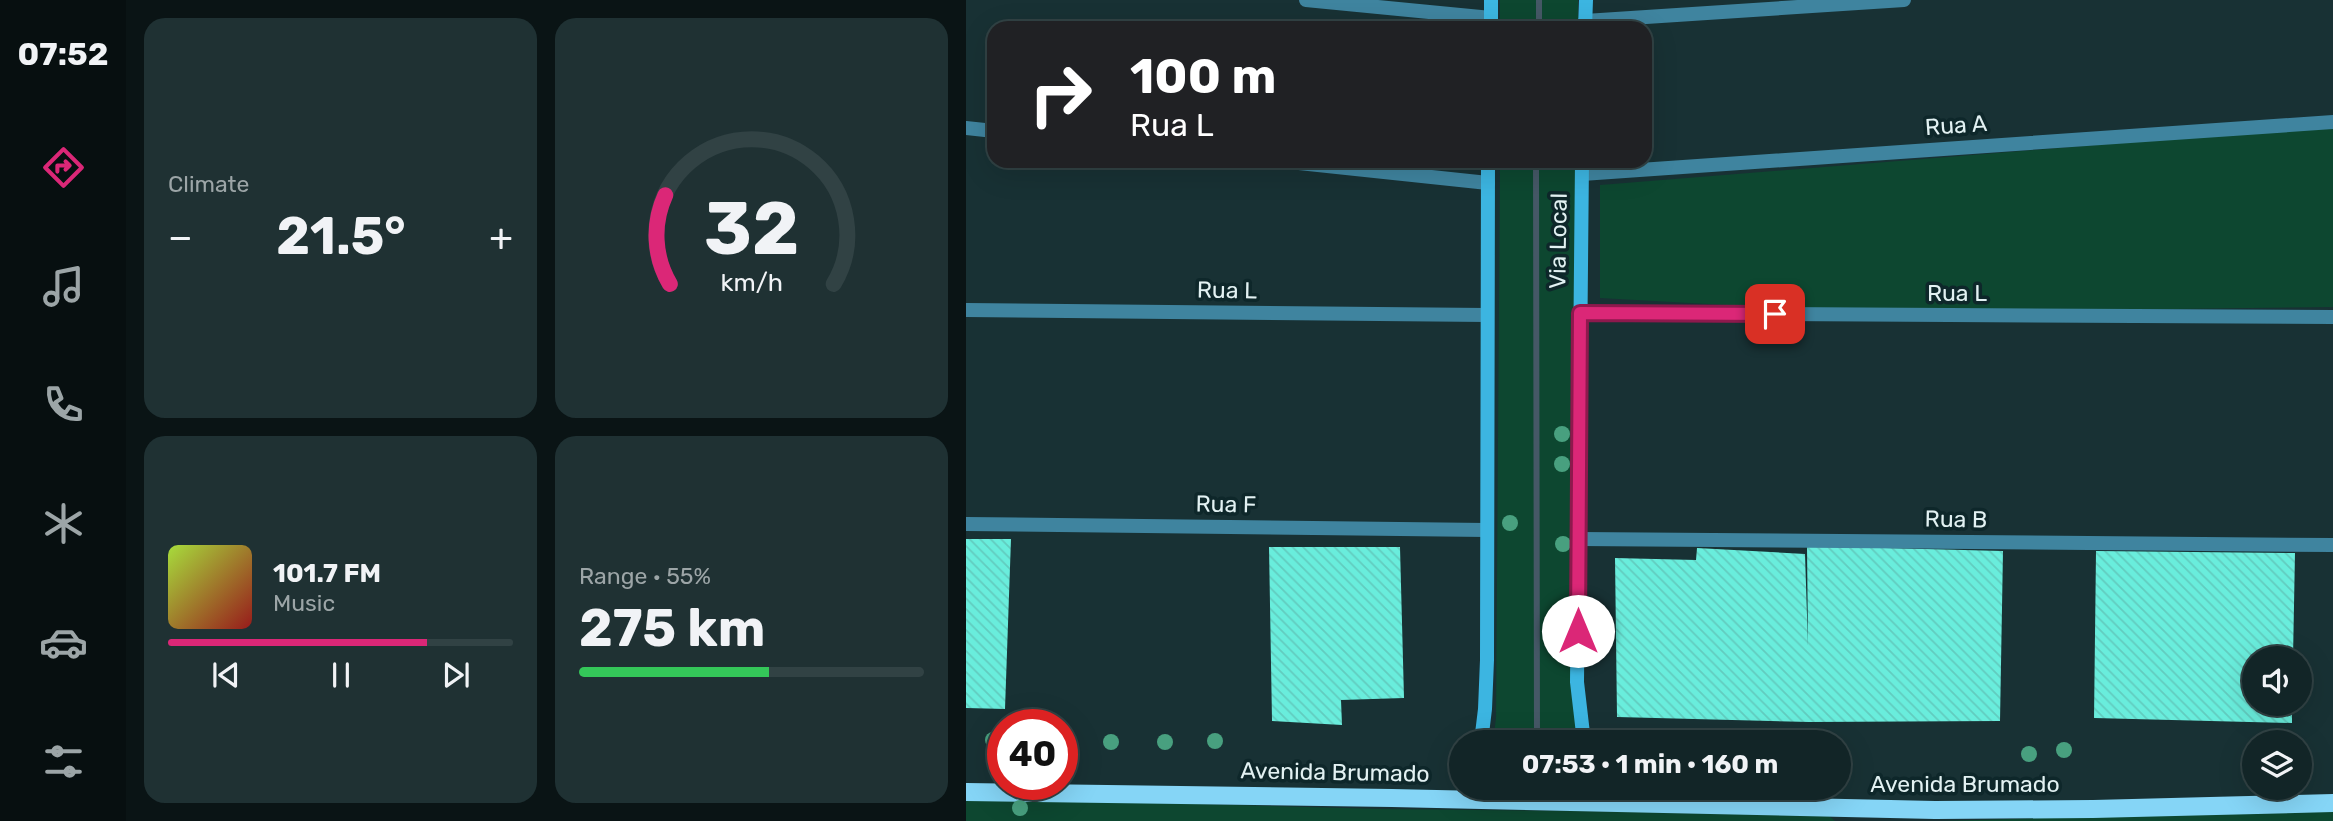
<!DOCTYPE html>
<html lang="en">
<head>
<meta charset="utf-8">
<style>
	:root { --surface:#122527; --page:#1f3133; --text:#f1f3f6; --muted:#9ca5a7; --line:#314244; --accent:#db2777 }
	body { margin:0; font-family:Rubik,sans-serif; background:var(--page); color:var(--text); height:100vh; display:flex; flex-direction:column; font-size:26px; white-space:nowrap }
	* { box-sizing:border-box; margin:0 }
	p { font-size:23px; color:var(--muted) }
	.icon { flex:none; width:38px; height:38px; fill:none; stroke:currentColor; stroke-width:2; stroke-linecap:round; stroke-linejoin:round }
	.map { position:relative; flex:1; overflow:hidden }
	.panel { display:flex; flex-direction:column; gap:18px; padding:18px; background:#0a1415; width:840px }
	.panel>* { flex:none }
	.top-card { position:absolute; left:21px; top:21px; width:665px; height:147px; border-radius:21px; box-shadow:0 7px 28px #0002,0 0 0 2px var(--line); background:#202124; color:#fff; overflow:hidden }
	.controls { position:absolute; left:1276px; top:646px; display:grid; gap:14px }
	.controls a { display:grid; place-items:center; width:70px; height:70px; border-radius:50%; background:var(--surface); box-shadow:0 7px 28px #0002,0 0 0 2px var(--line); font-size:35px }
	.speed { position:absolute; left:21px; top:709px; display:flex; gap:14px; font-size:35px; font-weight:700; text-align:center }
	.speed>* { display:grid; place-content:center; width:91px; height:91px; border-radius:50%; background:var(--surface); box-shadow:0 7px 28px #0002,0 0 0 2px var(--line); line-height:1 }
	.speed .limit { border:10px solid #d22; background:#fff; color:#111 }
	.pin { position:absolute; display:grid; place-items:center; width:60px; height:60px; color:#fff; margin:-30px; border-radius:14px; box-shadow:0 4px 10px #0006 }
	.me { position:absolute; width:77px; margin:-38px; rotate:0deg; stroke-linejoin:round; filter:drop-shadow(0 0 5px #0008) }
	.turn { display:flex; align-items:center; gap:24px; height:147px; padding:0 28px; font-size:32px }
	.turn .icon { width:91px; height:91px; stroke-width:2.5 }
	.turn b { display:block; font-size:49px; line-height:60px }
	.big { font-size:52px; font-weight:700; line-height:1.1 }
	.panel .tile { flex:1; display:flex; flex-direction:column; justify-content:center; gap:10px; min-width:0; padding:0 24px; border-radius:21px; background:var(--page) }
	.panel .dial { align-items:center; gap:0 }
	.dial svg { height:182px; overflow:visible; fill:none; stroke:var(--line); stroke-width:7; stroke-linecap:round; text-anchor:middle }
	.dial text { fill:var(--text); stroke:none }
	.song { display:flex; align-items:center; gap:21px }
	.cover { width:84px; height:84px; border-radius:10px; background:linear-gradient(135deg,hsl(80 70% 55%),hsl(0 70% 35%)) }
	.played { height:7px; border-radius:4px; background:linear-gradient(90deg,var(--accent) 75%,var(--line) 75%) }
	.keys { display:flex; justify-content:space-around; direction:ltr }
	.heat { display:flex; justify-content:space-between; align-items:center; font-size:38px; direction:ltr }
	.charge { height:10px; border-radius:5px; background:linear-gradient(90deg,#34c759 55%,var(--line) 0) }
	.panel .tiles { flex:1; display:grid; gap:18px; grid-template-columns:repeat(2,1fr) }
	.trip { position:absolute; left:483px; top:730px; width:402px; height:70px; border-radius:35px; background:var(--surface); box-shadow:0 7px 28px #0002,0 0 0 2px var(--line); font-weight:700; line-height:70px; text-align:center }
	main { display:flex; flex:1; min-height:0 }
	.dock { display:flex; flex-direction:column; width:126px; justify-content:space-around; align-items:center; background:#070f10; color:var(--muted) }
	.dock .icon { width:49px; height:49px }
	.dock .selected { color:var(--accent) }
	.dock b { font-size:32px; color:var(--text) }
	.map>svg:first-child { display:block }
</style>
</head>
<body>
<main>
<nav class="dock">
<b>07:52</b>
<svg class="icon selected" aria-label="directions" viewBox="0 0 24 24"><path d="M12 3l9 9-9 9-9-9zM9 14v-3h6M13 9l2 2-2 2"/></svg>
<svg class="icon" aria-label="music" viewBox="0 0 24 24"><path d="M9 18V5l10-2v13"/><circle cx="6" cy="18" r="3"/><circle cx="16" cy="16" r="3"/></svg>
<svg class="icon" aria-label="phone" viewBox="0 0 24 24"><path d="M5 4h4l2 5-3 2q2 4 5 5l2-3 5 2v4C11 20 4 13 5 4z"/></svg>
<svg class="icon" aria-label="climate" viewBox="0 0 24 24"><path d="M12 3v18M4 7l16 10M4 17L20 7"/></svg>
<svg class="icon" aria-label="car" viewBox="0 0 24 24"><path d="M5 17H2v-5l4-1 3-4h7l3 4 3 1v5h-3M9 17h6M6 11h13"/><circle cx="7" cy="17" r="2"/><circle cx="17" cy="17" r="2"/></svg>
<svg class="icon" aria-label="filters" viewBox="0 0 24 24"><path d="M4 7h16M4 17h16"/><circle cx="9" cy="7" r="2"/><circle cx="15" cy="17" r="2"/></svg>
</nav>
<section class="panel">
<div class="tiles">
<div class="tile"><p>Climate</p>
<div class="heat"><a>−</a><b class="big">21.5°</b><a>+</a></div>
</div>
<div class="tile dial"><svg viewBox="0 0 100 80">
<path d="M14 69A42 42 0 1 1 86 69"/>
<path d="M14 69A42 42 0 0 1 12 30" stroke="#db2777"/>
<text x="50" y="56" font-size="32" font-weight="700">32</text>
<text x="50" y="72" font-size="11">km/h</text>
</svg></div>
<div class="tile">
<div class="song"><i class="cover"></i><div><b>101.7 FM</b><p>Music</p></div></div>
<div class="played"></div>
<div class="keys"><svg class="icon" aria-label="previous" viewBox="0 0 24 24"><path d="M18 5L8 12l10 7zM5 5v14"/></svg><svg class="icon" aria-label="pause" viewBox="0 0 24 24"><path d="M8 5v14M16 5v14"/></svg><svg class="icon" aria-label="next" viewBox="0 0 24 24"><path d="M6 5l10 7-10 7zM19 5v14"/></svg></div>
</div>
<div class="tile"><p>Range · 55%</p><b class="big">275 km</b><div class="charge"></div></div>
</div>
</section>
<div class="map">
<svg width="1367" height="821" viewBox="0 0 1367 821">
	<defs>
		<pattern id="building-back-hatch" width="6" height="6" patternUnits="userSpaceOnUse" patternTransform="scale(1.75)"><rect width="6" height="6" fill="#69eddc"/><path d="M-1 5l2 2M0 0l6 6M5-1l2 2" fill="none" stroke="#62ccbf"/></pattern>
	</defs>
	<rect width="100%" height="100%" fill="#183134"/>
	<path fill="#0d4730" d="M534,0h78v28h-78z
		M1367,126v181l-465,6 -268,-15v-113z
		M534,161h78l3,581h-88l3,-24z
		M0,798l415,11 398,4 49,2 7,6h-869z
		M1367,809v12h-393z"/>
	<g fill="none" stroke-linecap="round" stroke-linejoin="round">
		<path stroke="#455866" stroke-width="6" d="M573,28v-28
			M570,161l1,581"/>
	</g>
	<path fill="url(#building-back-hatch)" d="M0,539h45l-6,170 -39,-1z
		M841,546l196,5 -3,170 -191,1 -192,-5 -2,-159 81,2 1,-12 108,6 3,92z
		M303,547h131l4,151 -63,2 1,25 -70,-4z
		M1130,551l199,2 -2,105h-39v46h38v19l-198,-5z"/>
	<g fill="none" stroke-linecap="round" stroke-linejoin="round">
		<path stroke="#3f849f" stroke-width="14" d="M340,0l185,18
			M619,21l319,-21
			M0,128l28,3
			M314,161l208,22
			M616,174l751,-52
			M0,310l521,5
			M614,313l753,4
			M0,524l520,6
			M613,539l754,6"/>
		<path stroke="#3cb5e1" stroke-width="14" d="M525,28v-28
			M619,28l1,-28
			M616,161l-5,521 7,60
			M515,742l4,-33 2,-49 1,-499
			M648,788l20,16"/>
		<path stroke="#85d5f6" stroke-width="18" d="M0,792l426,6 543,12 158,-1 240,-6"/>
	</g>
	<g fill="#48a07f">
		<circle cx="596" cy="434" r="8"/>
		<circle cx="596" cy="464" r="8"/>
		<circle cx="544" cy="523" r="8"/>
		<circle cx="597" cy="544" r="8"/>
		<circle cx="27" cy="740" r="8"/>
		<circle cx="249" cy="741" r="8"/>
		<circle cx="145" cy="742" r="8"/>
		<circle cx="199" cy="742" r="8"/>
		<circle cx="1098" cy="750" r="8"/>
		<circle cx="1063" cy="754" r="8"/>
		<circle cx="54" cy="808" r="8"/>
	</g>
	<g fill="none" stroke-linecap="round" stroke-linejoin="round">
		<defs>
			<path id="route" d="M612,631l2,-318 195,1"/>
		</defs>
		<use href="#route" stroke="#8e194d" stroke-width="18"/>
		<use href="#route" stroke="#db2777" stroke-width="12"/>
	</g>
	<g text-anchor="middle" stroke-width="7" stroke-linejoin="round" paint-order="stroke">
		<g font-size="23" fill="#e2f1f2" stroke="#0e272a">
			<text transform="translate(990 125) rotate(-4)" y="8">Rua A</text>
			<text transform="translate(592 241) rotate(-89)" y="8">Via Local</text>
			<text transform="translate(261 290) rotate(1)" y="8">Rua L</text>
			<text x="991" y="301">Rua L</text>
			<text transform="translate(260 504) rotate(1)" y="8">Rua F</text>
			<text transform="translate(990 519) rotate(1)" y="8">Rua B</text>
			<text transform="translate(369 772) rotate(1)" y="8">Avenida Brumado</text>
			<text x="999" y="792">Avenida Brumado</text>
		</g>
	</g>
</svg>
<div class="controls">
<a><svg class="icon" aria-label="sound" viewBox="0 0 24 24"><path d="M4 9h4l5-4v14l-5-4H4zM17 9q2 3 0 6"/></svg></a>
<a><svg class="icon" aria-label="layers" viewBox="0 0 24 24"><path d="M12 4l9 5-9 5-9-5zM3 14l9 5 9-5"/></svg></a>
</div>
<div class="speed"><div class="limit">40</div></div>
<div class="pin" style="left:809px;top:314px;background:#d93025"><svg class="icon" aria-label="arrive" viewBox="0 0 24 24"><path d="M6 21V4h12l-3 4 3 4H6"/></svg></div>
<svg class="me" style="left:612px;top:631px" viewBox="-20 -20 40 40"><circle r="19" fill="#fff"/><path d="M0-13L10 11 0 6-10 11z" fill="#db2777"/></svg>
<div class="trip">07:53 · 1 min · 160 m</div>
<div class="top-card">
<div class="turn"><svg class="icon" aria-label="right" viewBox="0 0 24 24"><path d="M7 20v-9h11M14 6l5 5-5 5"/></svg><div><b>100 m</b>Rua L</div></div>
</div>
</div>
</main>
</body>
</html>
